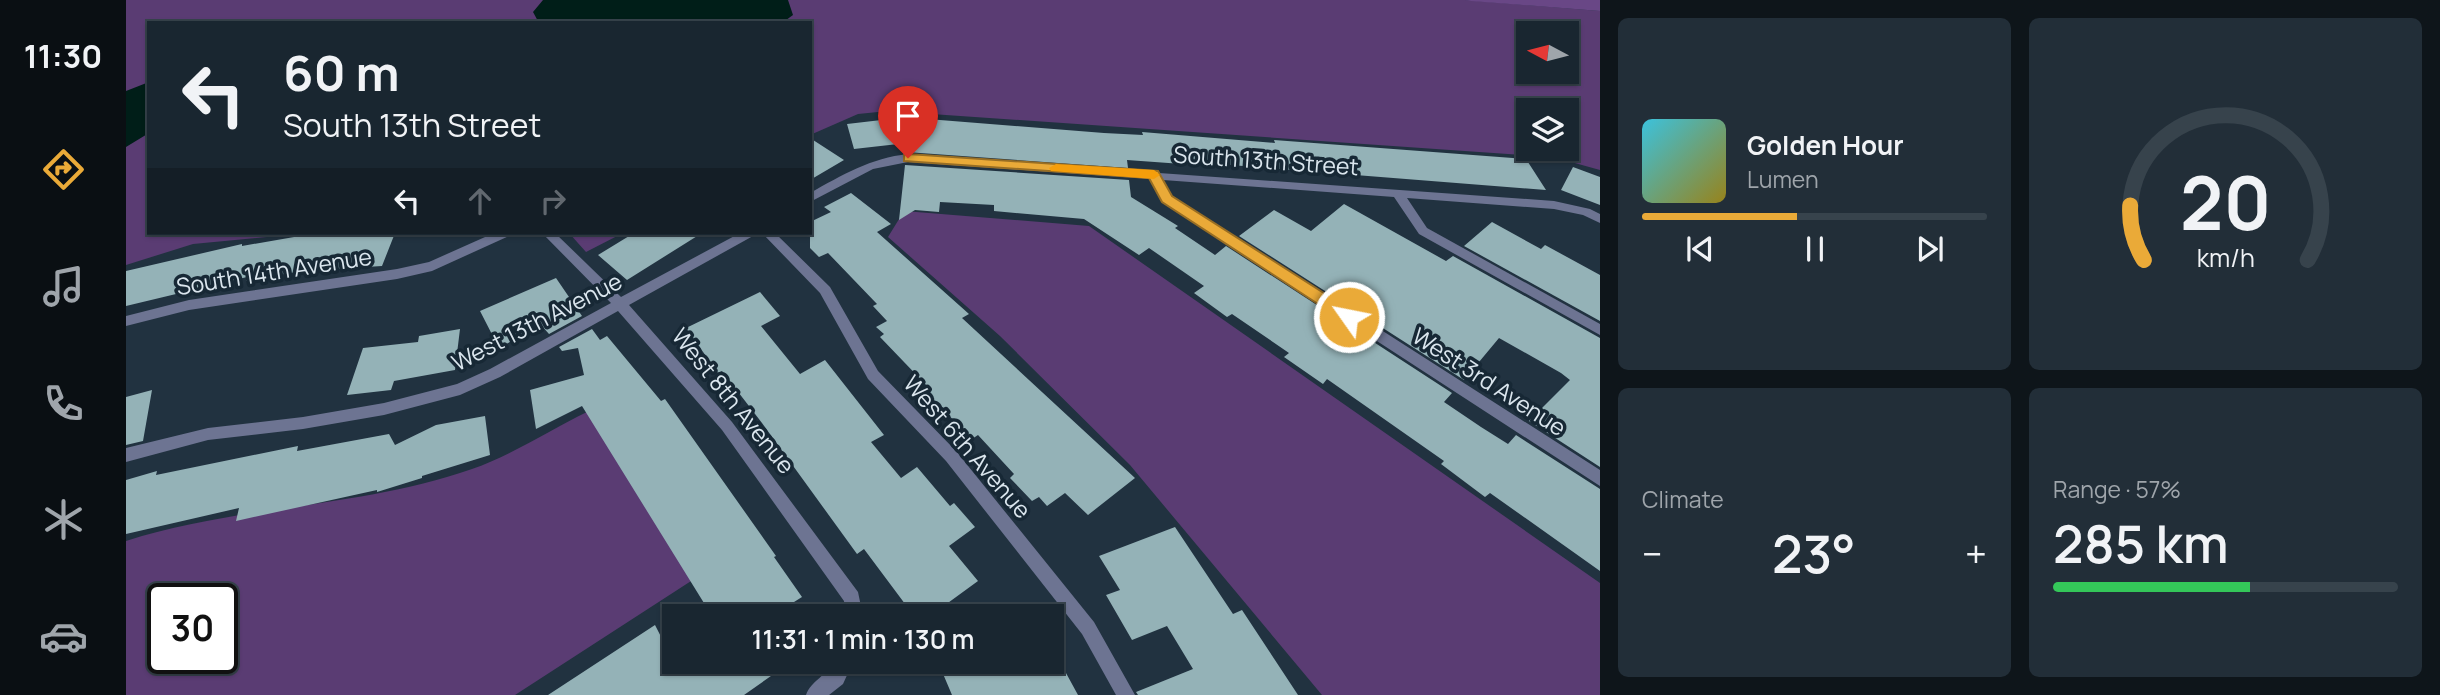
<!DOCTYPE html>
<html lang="en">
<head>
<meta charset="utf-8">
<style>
	:root { --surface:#192630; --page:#222e38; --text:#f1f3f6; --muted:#9fa5ab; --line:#37434c; --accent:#eaaa38 }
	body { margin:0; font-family:Manrope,sans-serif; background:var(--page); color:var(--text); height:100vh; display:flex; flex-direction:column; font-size:26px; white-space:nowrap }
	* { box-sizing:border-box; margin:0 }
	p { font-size:23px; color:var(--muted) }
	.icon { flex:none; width:38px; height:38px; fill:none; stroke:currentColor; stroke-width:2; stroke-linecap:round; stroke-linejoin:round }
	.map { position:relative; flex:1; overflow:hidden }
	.sheet { display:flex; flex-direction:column; gap:18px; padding:18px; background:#0e151a; width:840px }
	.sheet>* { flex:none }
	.hud { position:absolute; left:21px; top:21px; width:665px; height:214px; border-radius:0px; box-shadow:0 2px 5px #0004,0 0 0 2px var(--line); background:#192630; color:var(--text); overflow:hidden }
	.needle { width:46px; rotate:277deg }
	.buttons { position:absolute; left:1390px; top:21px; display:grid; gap:14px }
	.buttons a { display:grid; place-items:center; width:63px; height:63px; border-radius:0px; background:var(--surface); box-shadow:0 2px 5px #0004,0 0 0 2px var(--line); font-size:35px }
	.speed { position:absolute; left:21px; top:583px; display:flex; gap:14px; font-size:35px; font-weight:700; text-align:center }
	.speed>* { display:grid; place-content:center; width:91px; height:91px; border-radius:50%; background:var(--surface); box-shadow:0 2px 5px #0004,0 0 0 2px var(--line); line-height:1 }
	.speed .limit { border:4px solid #111; border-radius:10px; background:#fff; color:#111 }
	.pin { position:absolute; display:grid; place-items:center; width:60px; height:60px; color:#fff; margin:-72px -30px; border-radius:50% 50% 50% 0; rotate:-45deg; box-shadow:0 0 7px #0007 }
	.pin .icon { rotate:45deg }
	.me { position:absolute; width:77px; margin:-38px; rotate:303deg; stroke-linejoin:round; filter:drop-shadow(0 0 5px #0008) }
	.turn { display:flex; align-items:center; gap:24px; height:147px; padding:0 21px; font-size:32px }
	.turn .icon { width:91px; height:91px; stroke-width:2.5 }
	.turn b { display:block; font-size:49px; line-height:60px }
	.lanes { display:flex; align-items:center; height:66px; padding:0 21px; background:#0003; justify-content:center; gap:35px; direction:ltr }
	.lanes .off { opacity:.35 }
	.big { font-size:52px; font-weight:600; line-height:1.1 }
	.sheet .card { flex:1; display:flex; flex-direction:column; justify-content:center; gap:10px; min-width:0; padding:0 24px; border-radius:10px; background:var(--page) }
	.sheet .dial { align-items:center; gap:0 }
	.dial svg { height:182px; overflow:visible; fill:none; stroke:var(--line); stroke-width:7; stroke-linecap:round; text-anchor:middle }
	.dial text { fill:var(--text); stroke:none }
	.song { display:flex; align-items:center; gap:21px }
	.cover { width:84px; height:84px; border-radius:10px; background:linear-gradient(135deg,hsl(190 70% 55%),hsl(50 70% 35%)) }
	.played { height:7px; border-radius:4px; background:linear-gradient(90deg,var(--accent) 45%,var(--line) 45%) }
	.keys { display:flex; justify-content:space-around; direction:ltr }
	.heat { display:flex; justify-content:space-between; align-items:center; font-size:38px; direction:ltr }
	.charge { height:10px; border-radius:5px; background:linear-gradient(90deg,#34c759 57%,var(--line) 0) }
	.sheet .tiles { flex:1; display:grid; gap:18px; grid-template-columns:repeat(2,1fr) }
	.trip { position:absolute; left:536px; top:604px; width:402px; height:70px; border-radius:0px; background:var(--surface); box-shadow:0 2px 5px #0004,0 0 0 2px var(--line); font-weight:600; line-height:70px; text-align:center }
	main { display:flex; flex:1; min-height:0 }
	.tab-bar { display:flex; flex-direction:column; width:126px; justify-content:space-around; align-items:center; background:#0a0f13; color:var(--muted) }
	.tab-bar .icon { width:49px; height:49px }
	.tab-bar .active { color:var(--accent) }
	.tab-bar b { font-size:32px; color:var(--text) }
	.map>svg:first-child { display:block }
</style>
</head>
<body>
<main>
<nav class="tab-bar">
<b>11:30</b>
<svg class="icon active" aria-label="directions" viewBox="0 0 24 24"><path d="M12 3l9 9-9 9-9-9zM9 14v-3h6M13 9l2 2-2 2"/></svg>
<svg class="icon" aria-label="music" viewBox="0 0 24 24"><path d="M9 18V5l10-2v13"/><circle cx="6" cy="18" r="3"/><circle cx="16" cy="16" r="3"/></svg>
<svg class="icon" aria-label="phone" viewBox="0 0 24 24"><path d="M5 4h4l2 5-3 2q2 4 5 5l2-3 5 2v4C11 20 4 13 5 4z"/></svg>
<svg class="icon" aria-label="climate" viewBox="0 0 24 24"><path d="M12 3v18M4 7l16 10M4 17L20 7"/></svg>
<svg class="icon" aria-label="car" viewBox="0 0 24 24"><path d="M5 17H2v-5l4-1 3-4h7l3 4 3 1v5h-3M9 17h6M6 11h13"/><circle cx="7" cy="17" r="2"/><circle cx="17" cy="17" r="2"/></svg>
</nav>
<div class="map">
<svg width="1474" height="695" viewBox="0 0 1474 695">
	<rect width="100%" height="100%" fill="#213240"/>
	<path fill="#5a3c73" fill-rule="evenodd" d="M0,0h1339l135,11v159l-47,-13 -665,-46 -30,3 -48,21v-112h-661v210h159l-115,11 -67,21zM1402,33h38v39h-38zM1402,110h38v39h-38z
		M778,211l185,15 511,357v112h-278l-192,-230 -130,-129 -112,-99z
		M443,233h54l-37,19z
		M461,412l118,160 -190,123h-389v-154c113,-36 234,-33 346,-72 36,-12 80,-40 115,-57zM37,598h59v60h-59z"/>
	<path fill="#694786" d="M1339,0h135v11l-129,-10z"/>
	<path fill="#001e18" d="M417,0h245l5,15 -11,8h-243l-6,-11z
		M23,82v51l-23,14v-56z"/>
	<path fill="#94b2b7" d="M764,116l214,17 39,2 -1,-3 133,11 -1,-3 252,19 20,31 -354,-28 4,3 -69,-5 1,8 -222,-16 1,-9 -53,6 -7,-25 43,-5z
		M684,138l34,22 -34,20z
		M779,165l224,15 2,17 47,29 -3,2 40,27 11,-9 226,147 -8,9 37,25 27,17 8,-9 84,54v82l-110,-78 -5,4 -44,-33 3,-3 -117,-82 -4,5 -39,-27 5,-4 -57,-39 -5,3 -33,-24 10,-7 -55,-38 -10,7 -55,-36 -90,-8v-6l-54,-3 -1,10 -24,-2 -16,10z
		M1447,167l27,10v28l-39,-15z
		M725,193l40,31 -14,8 92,82 -7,4 173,160 -47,37 -23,-22 -18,13 -8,-9 -7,4 -22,-23 4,-4 -36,-39 -6,4 -48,-49 4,-3 -48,-50 4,-3 -8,-7 11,-6 -14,-15 4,-2 -49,-51 -9,4 -9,-9v-26l21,-10 -7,-5z
		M1218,204l102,57 7,-5 147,82v129l-71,-46 41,-41 -9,-7 -62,-35 -35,42 -225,-144 35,-26 37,21z
		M1366,222l49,27 4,-4 55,30v46l-136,-75z
		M191,233h78l-13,33 -80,5 -56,10 1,-4 -121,29v-35l116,-27v2z
		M508,233h68l-75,47 -29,-25z
		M430,278l26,38 -33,18 -8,-9 -42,23 -19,-37z
		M634,292l20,24 -19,10 39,48 25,-14 59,75 -13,7 30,36 16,-11 33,39 4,-3 21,24 -26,19 29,35 -48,35h-16l-50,-67 -7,5 -95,-131 -40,-52 -4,2 -32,-45z
		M334,329l-5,41 -61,11 -3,9 -44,5 16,-47 55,-6 1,-6z
		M466,329l8,11 7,-4 54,65 4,-2 111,157 -2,1 28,40 -8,5 10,14h-92l-130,-210 -46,23 -6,-39 54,-15 -6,-27 -16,3 -3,-4z
		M26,390l-9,51 -17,4v-48z
		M359,416l5,39 -68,21v2l-45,14v-2l-141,31 3,-13 -113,26v-54l31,-9 -1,4 142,-29 -1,5 92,-17 6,11 41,-20z
		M1049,527l58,87 9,-4 56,85h-160l-2,-3 57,-23 -26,-43 -35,14 -26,-45 14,-5 -21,-34z
		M529,625l19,37h117l-47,33h-196z
		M812,662h122l18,33h-126z"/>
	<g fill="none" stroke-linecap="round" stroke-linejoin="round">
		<path fill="#6d7492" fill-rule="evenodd" d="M782,154l242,18 4,-2 5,3 395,28 36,8 10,5v9l-17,-8 -29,-6 -147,-11 20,30 173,96v11l-181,-101 -25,-37 -231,-17 9,16 428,274v16l-437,-284 -12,-23 -243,-17 -35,7 -63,33v-9c32,-18 61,-35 98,-39z
			M368,233h17l-2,3 -77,35 -35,8 -208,31 -63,16v-10l63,-16 208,-31 32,-7z
			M416,233h13l66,64 119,-64h15l-2,3 -124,69 103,117 126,170 5,24h-18l-1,-15 -122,-171 -104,-119 -118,66 -40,18 -76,20 -81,14 -95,11 -82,22v-14l82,-20 95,-11 81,-14 73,-19 33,-15 121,-66z
			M636,233h13l55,54 48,84 78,80 138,171 41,73h-19l-34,-61 -136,-173 -78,-82 -48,-86z
			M708,662h19l-10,22 -14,11h-23c5,-14 21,-20 28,-33z"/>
	</g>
	<path fill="#eaaa38" stroke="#986e24" stroke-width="2" d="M782,154l250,17 14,25 183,117 2,4 -2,4h-11l-182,-119 -13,-24 -245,-17v-6z"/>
	<path fill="#f59e0b" d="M930,164l98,6 6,5 -6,4 -103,-8 -2,-3z"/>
	<g text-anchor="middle" stroke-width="7" stroke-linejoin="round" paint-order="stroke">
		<g font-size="23" fill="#dbe6ee" stroke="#172835">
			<text transform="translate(1140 161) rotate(4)" y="8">South 13th Street</text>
			<text transform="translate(148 272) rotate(-9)" y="8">South 14th Avenue</text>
			<text transform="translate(411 322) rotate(-27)" y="8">West 13th Avenue</text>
			<text transform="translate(1363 382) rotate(33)" y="8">West 3rd Avenue</text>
			<text transform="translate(607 401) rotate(51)" y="8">West 8th Avenue</text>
			<text transform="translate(841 447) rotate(49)" y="8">West 6th Avenue</text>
		</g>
	</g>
</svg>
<div class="buttons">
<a><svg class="needle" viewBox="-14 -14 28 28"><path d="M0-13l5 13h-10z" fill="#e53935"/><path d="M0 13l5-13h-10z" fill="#9fa5ab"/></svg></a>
<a><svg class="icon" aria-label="layers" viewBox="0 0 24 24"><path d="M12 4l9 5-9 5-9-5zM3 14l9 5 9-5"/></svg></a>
</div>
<div class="speed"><div class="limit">30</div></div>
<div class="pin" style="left:782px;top:158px;background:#d93025"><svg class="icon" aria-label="arrive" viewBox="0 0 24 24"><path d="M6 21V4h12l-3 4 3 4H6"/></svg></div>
<svg class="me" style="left:1223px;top:317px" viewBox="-20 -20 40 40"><circle r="17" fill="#eaaa38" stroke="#fff" stroke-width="3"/><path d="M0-11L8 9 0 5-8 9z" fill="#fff"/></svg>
<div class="trip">11:31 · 1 min · 130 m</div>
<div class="hud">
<div class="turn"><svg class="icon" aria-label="left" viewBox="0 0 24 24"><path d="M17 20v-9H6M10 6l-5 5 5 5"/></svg><div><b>60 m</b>South 13th Street</div></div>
<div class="lanes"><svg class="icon" aria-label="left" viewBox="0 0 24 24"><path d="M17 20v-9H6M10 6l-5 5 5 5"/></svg><svg class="icon off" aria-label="ahead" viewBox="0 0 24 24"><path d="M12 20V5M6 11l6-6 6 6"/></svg><svg class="icon off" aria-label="right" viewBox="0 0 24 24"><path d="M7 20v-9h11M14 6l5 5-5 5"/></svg></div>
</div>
</div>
<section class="sheet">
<div class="tiles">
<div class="card">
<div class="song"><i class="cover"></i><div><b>Golden Hour</b><p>Lumen</p></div></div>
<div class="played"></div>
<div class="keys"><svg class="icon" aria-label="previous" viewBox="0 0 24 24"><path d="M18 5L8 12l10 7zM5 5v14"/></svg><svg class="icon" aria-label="pause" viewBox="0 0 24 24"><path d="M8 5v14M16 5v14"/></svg><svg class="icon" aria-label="next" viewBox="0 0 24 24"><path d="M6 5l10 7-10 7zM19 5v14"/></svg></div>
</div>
<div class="card dial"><svg viewBox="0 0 100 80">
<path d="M14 69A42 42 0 1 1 86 69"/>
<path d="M14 69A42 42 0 0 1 8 45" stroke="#eaaa38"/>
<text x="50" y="56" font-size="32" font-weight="700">20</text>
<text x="50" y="72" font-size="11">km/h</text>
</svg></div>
<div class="card"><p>Climate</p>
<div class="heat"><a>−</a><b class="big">23°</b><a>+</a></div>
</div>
<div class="card"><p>Range · 57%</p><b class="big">285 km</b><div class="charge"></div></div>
</div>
</section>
</main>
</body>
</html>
